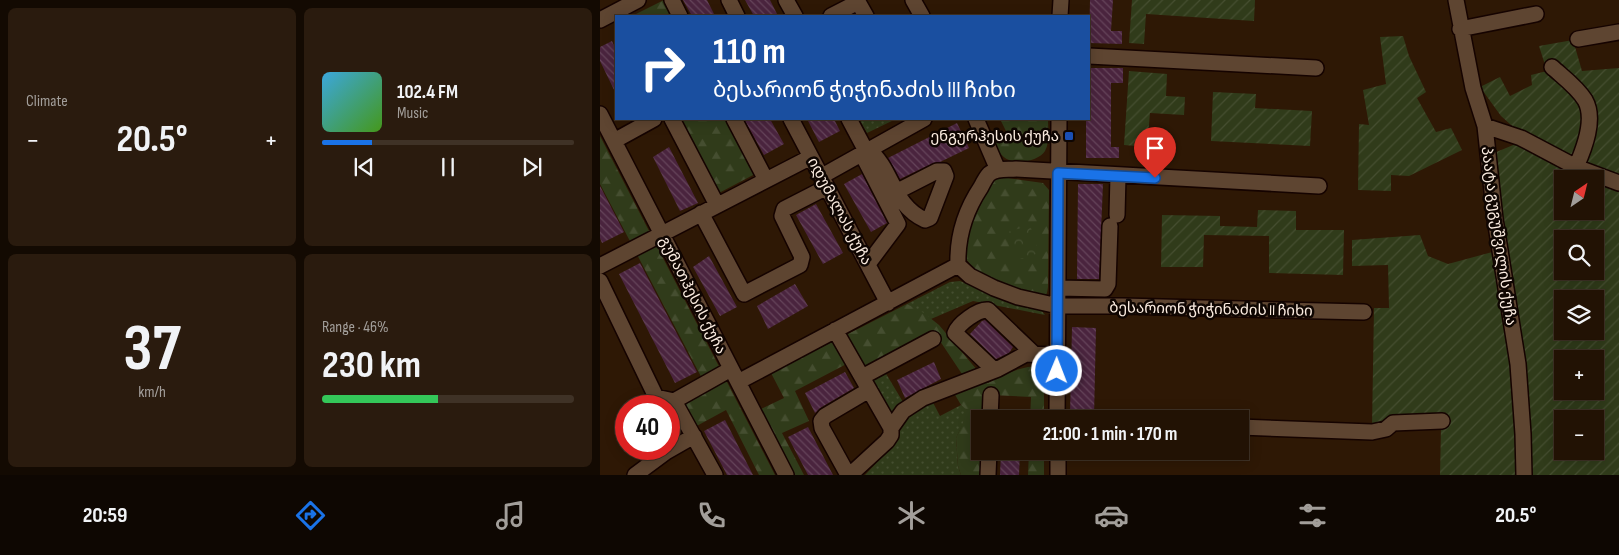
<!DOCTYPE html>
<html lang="en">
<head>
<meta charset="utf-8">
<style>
	:root { --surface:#221204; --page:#2a1b0e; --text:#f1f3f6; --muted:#a29e9a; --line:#3f3226; --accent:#1a73e8 }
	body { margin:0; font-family:"Sofia Sans Condensed","Noto Sans Georgian",sans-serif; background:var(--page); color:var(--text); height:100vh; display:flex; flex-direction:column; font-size:19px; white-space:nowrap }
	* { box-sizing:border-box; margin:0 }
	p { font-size:16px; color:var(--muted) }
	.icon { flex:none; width:28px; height:28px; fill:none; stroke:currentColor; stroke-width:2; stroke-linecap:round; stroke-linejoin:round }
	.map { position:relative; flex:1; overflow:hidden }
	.drawer { display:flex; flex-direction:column; gap:8px; padding:8px; background:#130a02; width:600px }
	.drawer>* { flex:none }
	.guide { position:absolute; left:15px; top:15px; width:475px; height:105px; border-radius:0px; box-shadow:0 2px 12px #0003,0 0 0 1px var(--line); background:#1a4fa0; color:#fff; overflow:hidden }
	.needle { width:32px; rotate:35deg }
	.controls { position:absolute; left:954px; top:170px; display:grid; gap:10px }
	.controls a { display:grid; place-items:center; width:50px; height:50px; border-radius:0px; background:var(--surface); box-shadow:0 2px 12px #0003,0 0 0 1px var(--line); font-size:25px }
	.speed { position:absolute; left:15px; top:395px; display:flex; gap:10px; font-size:25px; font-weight:700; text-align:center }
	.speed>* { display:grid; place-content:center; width:65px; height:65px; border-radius:50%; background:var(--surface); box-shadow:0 2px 12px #0003,0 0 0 1px var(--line); line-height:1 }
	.speed .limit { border:8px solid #d22; background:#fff; color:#111 }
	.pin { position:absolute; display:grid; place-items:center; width:42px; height:42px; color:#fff; margin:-51px -21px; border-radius:50% 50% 50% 0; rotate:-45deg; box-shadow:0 0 5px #0007 }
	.pin .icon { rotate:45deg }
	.me { position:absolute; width:55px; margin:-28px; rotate:1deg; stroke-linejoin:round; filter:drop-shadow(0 0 4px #0008) }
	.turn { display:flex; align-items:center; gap:18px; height:105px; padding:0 15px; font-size:22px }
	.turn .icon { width:65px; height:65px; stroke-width:2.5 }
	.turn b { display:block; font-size:35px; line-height:42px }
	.big { font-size:38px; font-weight:700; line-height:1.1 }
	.drawer .card { flex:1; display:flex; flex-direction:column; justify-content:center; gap:8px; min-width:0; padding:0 18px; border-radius:8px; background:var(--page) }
	.drawer .dial { align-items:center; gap:0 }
	.dial b { font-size:65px; line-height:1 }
	.song { display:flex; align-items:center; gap:15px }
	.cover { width:60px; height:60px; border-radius:8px; background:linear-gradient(135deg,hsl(200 70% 55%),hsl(100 70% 35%)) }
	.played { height:5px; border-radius:2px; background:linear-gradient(90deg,var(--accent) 20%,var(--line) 20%) }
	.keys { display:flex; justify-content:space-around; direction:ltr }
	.heat { display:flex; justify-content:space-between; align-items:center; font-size:28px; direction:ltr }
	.charge { height:8px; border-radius:4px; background:linear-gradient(90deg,#34c759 46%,var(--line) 0) }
	.drawer .tiles { flex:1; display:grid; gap:8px; grid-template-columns:repeat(2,1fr) }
	.trip { position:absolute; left:371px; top:410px; width:278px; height:50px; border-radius:0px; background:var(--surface); box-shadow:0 2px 12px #0003,0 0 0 1px var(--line); font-weight:700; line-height:50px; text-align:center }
	.tab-bar { display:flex; height:80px; justify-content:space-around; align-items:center; background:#0e0702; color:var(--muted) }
	.tab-bar .icon { width:35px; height:35px }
	.tab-bar .current { color:var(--accent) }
	.tab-bar b { font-size:22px; color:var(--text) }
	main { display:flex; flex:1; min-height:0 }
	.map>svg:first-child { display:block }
</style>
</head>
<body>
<main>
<section class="drawer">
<div class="tiles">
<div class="card"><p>Climate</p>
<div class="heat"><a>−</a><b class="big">20.5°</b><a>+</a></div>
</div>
<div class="card">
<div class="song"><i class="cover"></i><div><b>102.4 FM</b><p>Music</p></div></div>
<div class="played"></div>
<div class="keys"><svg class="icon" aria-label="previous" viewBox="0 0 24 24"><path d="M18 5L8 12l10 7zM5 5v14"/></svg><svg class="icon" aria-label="pause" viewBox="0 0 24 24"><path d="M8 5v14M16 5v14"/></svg><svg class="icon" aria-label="next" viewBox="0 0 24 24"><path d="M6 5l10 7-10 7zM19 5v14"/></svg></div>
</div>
<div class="card dial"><b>37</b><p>km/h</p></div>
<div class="card"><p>Range · 46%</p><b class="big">230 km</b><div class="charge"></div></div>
</div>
</section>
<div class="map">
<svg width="1019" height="475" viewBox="0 0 1019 475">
	<defs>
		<pattern id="grass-dots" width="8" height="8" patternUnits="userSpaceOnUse" patternTransform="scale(1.25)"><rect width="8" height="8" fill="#303b1a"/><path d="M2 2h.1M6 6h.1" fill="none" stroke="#454e30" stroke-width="1.8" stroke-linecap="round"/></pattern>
		<pattern id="forest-firs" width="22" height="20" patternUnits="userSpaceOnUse" patternTransform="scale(1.25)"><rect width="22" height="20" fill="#303b1a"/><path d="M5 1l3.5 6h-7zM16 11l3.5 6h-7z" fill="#454e30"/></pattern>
		<pattern id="park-crowns" width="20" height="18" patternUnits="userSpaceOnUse" patternTransform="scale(1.25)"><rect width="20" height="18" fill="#303b1a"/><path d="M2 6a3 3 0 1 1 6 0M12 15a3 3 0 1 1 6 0" fill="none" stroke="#454e30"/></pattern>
		<pattern id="garden-furrows" width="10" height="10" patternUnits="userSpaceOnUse" patternTransform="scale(1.25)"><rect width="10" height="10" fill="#303b1a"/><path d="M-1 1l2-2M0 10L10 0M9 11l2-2" fill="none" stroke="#454e30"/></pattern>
		<pattern id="building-back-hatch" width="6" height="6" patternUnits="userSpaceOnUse" patternTransform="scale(1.25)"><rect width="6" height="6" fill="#4a243e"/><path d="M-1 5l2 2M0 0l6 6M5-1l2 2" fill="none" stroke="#65445a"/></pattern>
	</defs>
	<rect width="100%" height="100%" fill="#2e1805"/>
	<path fill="url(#grass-dots)" d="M259,119h37l-29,14z
		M360,281l26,11 55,18 4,5 -72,-14 -42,18 -24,-15 43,-22z
		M285,372l18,30 24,-11 13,25 21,-11 8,6 -13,27 2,28 3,9h-96l34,-36 1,-12 -28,-47z"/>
	<path fill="url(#forest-firs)" d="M64,0l10,16h-42z
		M79,119h47l29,55 -38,20z
		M400,119h48c0,9 2,23 -3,32 -5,9 -27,14 -36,9 -8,-3 -11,-10 -15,-18l14,-7z
		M0,136l175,339h-16l-33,-65 -33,18 -14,-27 27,-15 -106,-202z
		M401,177l42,6 6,7 -1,97c-1,6 -1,10 -8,12l-64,-28 -11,-13v-22l27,-54z
		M307,304l17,9 15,12 49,58c19,-10 35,-18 56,-17v53h-14l1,-22 -40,-2 -1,24h-10v32h9l-1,24h-27l-3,-9 -2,-28 12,-27 -7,-6 -14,-24 15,-7 -28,-42 -71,38 -7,-11 -61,32 14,30 -27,12 22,42h-9l-34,-66 23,-11 -13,-25z
		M429,451h15v24h-16z"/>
	<path fill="url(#park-crowns)" d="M430,225l9,28 -25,8 -9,-28z"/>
	<path fill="url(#garden-furrows)" fill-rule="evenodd" d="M532,0h123l-1,21 -108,-7 -2,30 -15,-1z
		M803,36l6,20 17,36 -9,6 19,34 15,-4 11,22 -53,26 -18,-1v16l-33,-1 1,-66 10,1 -6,-35 23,-6 -6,-47z
		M973,40l9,31 37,-3v112l-99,-47 -19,-17 -21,-29 20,-10 10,19 22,-11 -1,-10 16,-4 -8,-25z
		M529,71l38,3 -1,22 19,1 -1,18 -34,-2 -3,34 -23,-2z
		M613,92l43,2 -1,14 57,3 -2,35 -99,-5z
		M918,143l71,36h-27v32h33v-30l24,7v287h-89l-7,-105 -29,-217zM962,239h33v32h-33zM962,299h33v32h-33zM962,359h33v32h-33zM962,419h33v32h-33z
		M658,210l38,1v19h48l-1,45 -74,-2v-37l-65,-1 -1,32h-42l1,-52 58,1v10l37,1z
		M820,235l8,21 20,8 48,-13 17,106 8,118h-81l1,-48h6l-1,-11 -74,11 2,-119h15l-1,-43 -36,1v-26z"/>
	<path fill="url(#building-back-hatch)" d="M83,0h24l8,16h-23z
		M145,0h25l8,16h-24z
		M490,0h23l-2,31h11v13l-33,-1z
		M12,41l4,9v44l-16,-33v-14z
		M489,68h34v15h-12v64h8v11h-33v-39h3z
		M144,119h26l14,25 -20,11z
		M207,119h27l6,12 -21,11z
		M357,123l12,25 -29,14 -7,1 -33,16 -12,-21z
		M69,147l29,56 -18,8 -27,-54z
		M262,174l25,49 -16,9 -27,-48z
		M478,184h25l-4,95h-22z
		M0,186l24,46 -22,11 -2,-5z
		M216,204l27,49 -20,11 -27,-49z
		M109,256l28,51 -17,9 -27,-49z
		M40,263l57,109 -22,11 -56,-109z
		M195,284l13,22 -40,23 -11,-23z
		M385,320l28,27 -4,6 -13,6 -26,-25 12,-13z
		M472,327l24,1 -2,89 -24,-2z
		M334,362l7,17 -36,19 -8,-18z
		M245,372l9,16 -34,20 -5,5 -10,-20z
		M125,420l28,55h-26l-23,-44z
		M208,427l25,48h-25l-20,-38z
		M401,451h19l-1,24h-19z"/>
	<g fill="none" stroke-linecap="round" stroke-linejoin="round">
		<defs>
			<path id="minor" d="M72,0l8,16
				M129,0l8,16
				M186,0l9,16
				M257,0l9,16
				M313,0l9,16
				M856,0l17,88 12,38 10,93 23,145 5,70 1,41
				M231,16l27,-14
				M460,16l1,-16
				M0,20l38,-20
				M860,29l76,-15
				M978,39l41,-7
				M489,56l227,12
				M952,67c11,10 25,20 33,33 11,19 -1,49 -9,67
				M0,114l186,361
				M72,119l45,86
				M134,119l32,61
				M191,119l97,184
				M249,119l17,32 -1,9 33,64 -30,40
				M376,119l22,51
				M885,126l36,12 55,29 43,16
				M14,141l40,-22
				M268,149c26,21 23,55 57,71l5,-2 16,-42 -2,-5h-7l-41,21
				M222,176l102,-57
				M719,186l-303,-17c-8,1 -20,-1 -27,5 -3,3 -6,9 -8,13 -16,24 -24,49 -23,78l12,11 24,12 24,9 40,9h64l242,6
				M101,213l43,81 56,-29 2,-8 -20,-41 2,-7 43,-22
				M517,215l1,-39
				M0,266l211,-109
				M0,281l56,116 18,4 57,-32
				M458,288l47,1 3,-5 2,-58
				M235,330l56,98v7l-4,6 -37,34
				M434,354l-46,-44c-10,-1 -30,14 -33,23l37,35 6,1 28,-15 31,1
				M262,377l71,-38
				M138,382l220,-117
				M74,401l41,74
				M390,419l1,-24
				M457,419l2,-300
				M640,427l132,5 14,-3 7,-6 49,-2
				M291,428l12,-17 20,-13 75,-29
				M458,451v24
				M35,475l31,-23 28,-16
				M248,475l-26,-47 -1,-7 4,-5 44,-26
				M388,475l1,-24"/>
		</defs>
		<use href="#minor" stroke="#150300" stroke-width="18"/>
		<use href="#minor" stroke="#5e4531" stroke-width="15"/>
	</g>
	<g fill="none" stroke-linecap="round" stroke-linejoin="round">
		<defs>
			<path id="route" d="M457,371l1,-198 97,5"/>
		</defs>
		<use href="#route" stroke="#114b97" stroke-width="12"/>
		<use href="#route" stroke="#1a73e8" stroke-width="9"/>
	</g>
	<rect fill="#1a4fb4" stroke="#0f0602" stroke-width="2" x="464" y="131" width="10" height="10" rx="2.5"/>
	<g text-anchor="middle" stroke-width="5" stroke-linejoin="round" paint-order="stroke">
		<g font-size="15" fill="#fbece0" stroke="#0f0602" text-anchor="end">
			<text x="459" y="141">ენგურჰესის ქუჩა</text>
		</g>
		<g font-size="15" fill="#fbece0" stroke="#0f0602">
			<text transform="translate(240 211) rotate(62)" y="5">იდუმალას ქუჩა</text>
			<text transform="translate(899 236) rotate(82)" y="5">პაატა გუგუშვილის ქუჩა</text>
			<text transform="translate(93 295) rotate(63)" y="5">გუმათჰესის ქუჩა</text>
			<text transform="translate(611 309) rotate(1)" y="5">ბესარიონ ჭიჭინაძის II ჩიხი</text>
		</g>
	</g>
</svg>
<div class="controls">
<a><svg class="needle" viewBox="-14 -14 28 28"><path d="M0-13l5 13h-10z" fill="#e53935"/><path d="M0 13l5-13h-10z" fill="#a29e9a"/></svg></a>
<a><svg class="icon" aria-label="search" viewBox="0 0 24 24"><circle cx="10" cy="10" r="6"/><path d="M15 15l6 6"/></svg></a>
<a><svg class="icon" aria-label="layers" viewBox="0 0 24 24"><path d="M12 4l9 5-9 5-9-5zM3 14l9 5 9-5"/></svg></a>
<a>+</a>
<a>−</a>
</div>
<div class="speed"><div class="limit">40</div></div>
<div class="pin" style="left:555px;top:178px;background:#d93025"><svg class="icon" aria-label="arrive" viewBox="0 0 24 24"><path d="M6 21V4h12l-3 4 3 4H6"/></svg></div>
<svg class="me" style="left:457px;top:371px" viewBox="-20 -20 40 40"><circle r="17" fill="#1a73e8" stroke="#fff" stroke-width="3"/><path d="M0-11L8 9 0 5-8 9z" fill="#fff"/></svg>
<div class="trip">21:00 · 1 min · 170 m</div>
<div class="guide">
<div class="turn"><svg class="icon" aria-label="right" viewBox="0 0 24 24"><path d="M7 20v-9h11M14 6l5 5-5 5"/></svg><div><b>110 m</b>ბესარიონ ჭიჭინაძის III ჩიხი</div></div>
</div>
</div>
</main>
<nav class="tab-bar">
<b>20:59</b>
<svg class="icon current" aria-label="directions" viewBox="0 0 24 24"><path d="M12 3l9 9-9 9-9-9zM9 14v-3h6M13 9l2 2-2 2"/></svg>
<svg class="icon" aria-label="music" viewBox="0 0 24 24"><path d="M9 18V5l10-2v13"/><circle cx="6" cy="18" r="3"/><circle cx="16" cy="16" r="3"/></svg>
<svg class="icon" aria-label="phone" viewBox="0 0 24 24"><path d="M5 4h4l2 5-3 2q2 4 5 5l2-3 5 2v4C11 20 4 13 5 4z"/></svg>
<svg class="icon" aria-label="climate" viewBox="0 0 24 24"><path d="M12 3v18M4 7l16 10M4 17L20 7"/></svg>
<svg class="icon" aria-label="car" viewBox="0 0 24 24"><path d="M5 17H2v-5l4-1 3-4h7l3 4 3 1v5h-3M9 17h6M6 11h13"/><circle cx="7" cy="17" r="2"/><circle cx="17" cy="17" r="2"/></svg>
<svg class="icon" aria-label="filters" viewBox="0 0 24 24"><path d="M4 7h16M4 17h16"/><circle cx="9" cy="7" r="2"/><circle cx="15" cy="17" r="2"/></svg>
<b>20.5°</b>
</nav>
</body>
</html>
